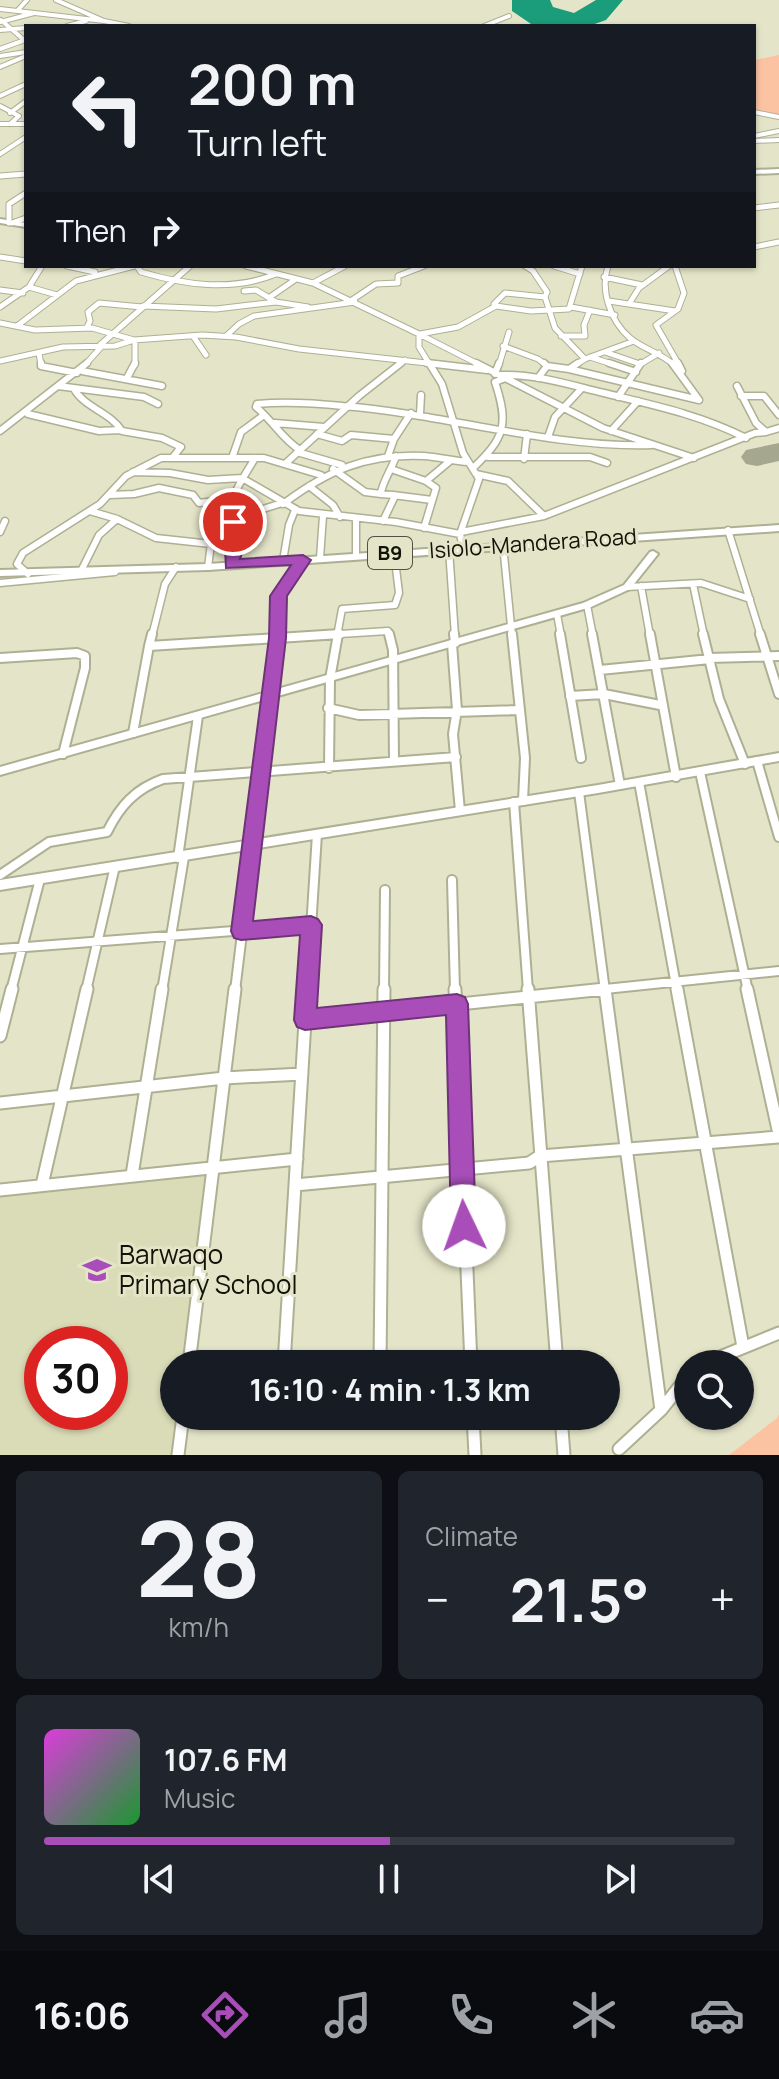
<!DOCTYPE html>
<html lang="en">
<head>
<meta charset="utf-8">
<style>
	:root { --surface:#171b24; --page:#20242c; --text:#f1f3f6; --muted:#9ea1a6; --line:#363941; --accent:#a94eb9 }
	body { margin:0; font-family:Manrope,sans-serif; background:var(--page); color:var(--text); height:100vh; display:flex; flex-direction:column; font-size:30px; white-space:nowrap }
	* { box-sizing:border-box; margin:0 }
	p { font-size:26px; color:var(--muted) }
	.icon { flex:none; width:44px; height:44px; fill:none; stroke:currentColor; stroke-width:2; stroke-linecap:round; stroke-linejoin:round }
	.map { position:relative; height:1455px; overflow:hidden }
	.drawer { display:flex; flex-direction:column; gap:16px; padding:16px; background:#0d0f14; flex:1 }
	.drawer>* { flex:none }
	.banner { position:absolute; left:24px; top:24px; width:732px; height:244px; border-radius:0px; box-shadow:0 2px 6px #0004; background:#171b24; color:var(--text); overflow:hidden }
	.controls { position:absolute; left:674px; top:1350px; display:grid; gap:16px }
	.controls a { display:grid; place-items:center; width:80px; height:80px; border-radius:50%; background:var(--surface); box-shadow:0 2px 6px #0004; font-size:40px }
	.speed { position:absolute; left:24px; top:1326px; display:flex; gap:16px; font-size:40px; font-weight:700; text-align:center }
	.speed>* { display:grid; place-content:center; width:104px; height:104px; border-radius:50%; background:var(--surface); box-shadow:0 2px 6px #0004; line-height:1 }
	.speed .limit { border:12px solid #d22; background:#fff; color:#111 }
	.pin { position:absolute; display:grid; place-items:center; width:68px; height:68px; color:#fff; margin:-34px; border:4px solid #fff; border-radius:50%; box-shadow:0 2px 8px #0007 }
	.me { position:absolute; width:88px; margin:-44px; rotate:357deg; stroke-linejoin:round; filter:drop-shadow(0 0 6px #0008) }
	.turn { display:flex; align-items:center; gap:28px; height:168px; padding:0 32px; font-size:36px }
	.turn .icon { width:104px; height:104px; stroke-width:2.5 }
	.turn b { display:block; font-size:56px; line-height:68px }
	.then { display:flex; align-items:center; height:76px; padding:0 32px; background:#0003; gap:16px; font-size:30px }
	.big { font-size:60px; font-weight:700; line-height:1.1 }
	.drawer .card { flex:1; display:flex; flex-direction:column; justify-content:center; gap:12px; min-width:0; padding:0 28px; border-radius:12px; background:var(--page) }
	.drawer .dial { align-items:center; gap:0 }
	.dial b { font-size:104px; line-height:1 }
	.song { display:flex; align-items:center; gap:24px }
	.cover { width:96px; height:96px; border-radius:12px; background:linear-gradient(135deg,hsl(300 70% 55%),hsl(130 70% 35%)) }
	.played { height:8px; border-radius:4px; background:linear-gradient(90deg,var(--accent) 50%,var(--line) 50%) }
	.keys { display:flex; justify-content:space-around; direction:ltr }
	.heat { display:flex; justify-content:space-between; align-items:center; font-size:44px; direction:ltr }
	.drawer .tiles { flex:1; display:grid; gap:16px; grid-template-columns:1fr 1fr }
	.card:last-child { grid-column:span 2 }
	.trip { position:absolute; left:160px; top:1350px; width:460px; height:80px; border-radius:40px; background:var(--surface); box-shadow:0 2px 6px #0004; font-weight:700; line-height:80px; text-align:center }
	.menu { display:flex; height:128px; justify-content:space-around; align-items:center; background:#090b0e; color:var(--muted) }
	.menu .icon { width:56px; height:56px }
	.menu .selected { color:var(--accent) }
	.menu b { font-size:36px; color:var(--text) }
	.map>svg:first-child { display:block }
</style>
</head>
<body>
<div class="map">
<svg width="779" height="1455" viewBox="0 0 779 1455">
	<rect width="100%" height="100%" fill="#e4e5c8"/>
	<path fill="#dadcb7" fill-rule="evenodd" d="M205,1173l-22,191h-9v52h3l-5,39h-172v-260zM42,1344h68v68h-68z"/>
	<path fill="#fcc3a3" d="M779,55v63l-25,-4v-54z
		M779,1414v41h-50l48,-37z"/>
	<path fill="#1b9c7a" d="M512,0h38l3,7 21,6 22,-13h27l-17,20 -17,6h-55l-22,-15z"/>
	<g fill="none" stroke-linecap="round" stroke-linejoin="round">
		<path fill="#a6a78f" fill-rule="evenodd" d="M779,443v18l-22,5 -11,-2 -5,-7 5,-7z"/>
		<defs>
			<path id="minor-far4" d="M56,0l48,21 25,5
				M0,9l104,12
				M18,10l9,-10
				M1,20l23,20
				M0,22l34,-9
				M67,26l19,-5
				M484,26l25,-10
				M0,30l26,-2
				M0,49l25,-9
				M0,56l26,-4
				M0,67l26,-11
				M0,96l26,-12
				M0,106l19,10 -9,8
				M754,112l25,5
				M10,113l16,-12
				M0,124h26
				M754,136l25,-5
				M754,141l25,-1
				M0,154l26,-17"/>
			<path id="minor-far3" d="M0,176l26,-2
				M754,208l25,-3
				M9,223v-19l17,-11
				M12,223l14,-5
				M754,247l25,-5
				M0,257l26,4
				M67,266l28,6
				M137,266l4,6c44,13 91,20 135,2
				M246,266l67,17 106,51v13l11,18
				M525,266l8,5 14,21 -2,5 10,31 30,31 -10,6
				M554,266l26,8
				M608,266c-8,24 2,55 22,72 13,11 31,15 44,27
				M675,266l9,27 -6,16 -22,16 23,40
				M604,277l38,8
				M313,283l32,-17
				M29,287l28,8
				M0,290l23,3
				M244,291l12,-1 20,12
				M270,297l26,-18
				M352,300l24,-16 22,-1v-7l26,-10
				M609,301l66,10
				M629,304l10,-16 30,-22
				M143,306l73,3 60,-7 32,5
				M496,306l-2,-2 11,-11 40,4
				M0,307l29,-20 13,-21
				M571,307l44,8
				M0,323l35,7 57,-2 42,12 68,-5 34,2 63,12 146,16
				M17,326l59,-45 58,-15
				M87,327l3,-6 -2,-9 11,-9 43,4
				M419,334l61,31
				M420,334l38,-7 38,-21 35,5 38,-2 13,-43
				M193,336l13,19
				M226,336l13,-12 15,-8 101,-14
				M561,336h24l-1,-11 6,-15
				M135,343v22
				M100,345l90,-79
				M503,346l35,13 8,6
				M605,352l35,12
				M39,353l2,12
				M590,357l25,8
				M585,359l49,-18
				M0,361l63,-14 52,-1 19,-6
				M85,365l17,-19
				M398,365l7,-5
				M499,365l10,-33
				M639,365l20,-12"/>
			<path id="minor-far2" d="M41,363v3l36,7
				M427,363l60,7
				M429,363l13,21 21,69 16,26 -19,55 3,14
				M476,363l127,65 91,30
				M544,363l3,3
				M609,363l27,9
				M672,363l27,37
				M678,363l4,8
				M569,369l130,31
				M82,371l80,15
				M495,374l4,-11
				M501,375c36,-1 69,10 103,18 49,12 97,22 142,45
				M127,378l8,-15
				M538,378l9,-12 22,3 9,-6
				M58,386l86,11 14,7
				M74,389c11,19 36,23 48,42l40,7 19,9 -8,10
				M741,396h23l15,19
				M618,397l23,-34
				M28,414l71,17 22,-1
				M420,414l1,-19
				M275,423l49,4
				M0,431l87,-68
				M611,431l27,-30
				M766,432l13,-4
				M317,434l25,7 9,-6 43,4
				M548,437l7,-20 27,-29
				M300,450c-17,-10 -28,-30 -44,-43l1,-3c29,-3 57,-1 86,2 103,8 205,42 309,39
				M297,452l45,13
				M388,456l6,-17 17,-26
				M488,457h102l17,6
				M232,458l9,-26 23,-17
				M524,459l3,-25
				M286,463l73,-67 42,-33
				M473,468c32,-30 36,-44 22,-86l8,-3
				M333,469l32,23 16,2
				M391,469l35,12 10,7 -12,40
				M133,472l37,1 38,7 34,-2 57,33 97,11 64,12
				M476,474l32,7 36,35
				M426,481l24,-20
				M309,486l24,19 7,12
				M110,495l24,-1 25,-6 34,7 6,8 32,-4
				M393,495l39,5
				M283,504c44,-33 84,-51 141,-48 15,1 29,5 44,6
				M90,511l27,8 39,19 55,6
				M229,512l34,-3 19,-6
				M356,519v37
				M383,521l11,-23 -1,-3 -12,-1c0,-10 11,-25 15,-38
				M728,530l33,106
				M0,532l5,-11
				M461,532l83,-16 211,-83 11,-1 -10,-9 -19,-37
				M238,541l11,-12 8,-17
				M503,545l9,91
				M449,549l6,87
				M320,558l3,-42
				M283,561l6,-36 6,-15
				M232,565l1,-17 5,-7 -11,-4 6,-11c-8,-27 9,-45 22,-68
				M208,567l3,-23 16,-7
				M80,573l19,-38 18,-16
				M28,574l-11,-10 6,-11 77,-49 26,-28 35,-18h103l57,17
				M0,583l115,-11
				M693,584l11,52
				M641,586l9,50
				M627,587l74,-4 49,16
				M587,605l6,31
				M557,614l4,22
				M152,636l13,-52 11,-17
				M278,636l1,-40 24,-36
				M308,636l80,-5 1,5
				M337,636l5,-27 53,-4 4,-12 -5,-41"/>
			<path id="minor-far1" d="M389,634l4,16 1,111
				M454,634l1,9
				M512,634l13,124 -2,43
				M560,634l21,124
				M592,634l28,151
				M650,634l26,143
				M703,634l16,65 26,65
				M760,634l19,60
				M452,644l5,66 -4,24 7,77
				M149,646l3,-12
				M0,658l77,-5 8,3v12l-22,86
				M709,658l70,-2
				M600,670l110,-11
				M570,696l34,-2 56,11
				M328,708l31,7 161,-5
				M133,733l16,-87 129,-8v-4
				M757,761l22,76
				M329,768l1,-89 8,-45
				M700,772l48,219
				M639,782l38,209
				M579,792l26,199
				M514,802l14,189
				M178,858l20,-142
				M0,875l49,-33 58,-10c13,-26 28,-43 56,-53l293,-22
				M452,880l3,111
				M0,949l311,-24
				M11,991l29,-112
				M86,991l29,-125
				M162,991l22,-134
				M235,991l43,-353 62,-4
				M307,991l10,-157
				M384,991l1,-101
				M586,991l193,-20"/>
			<path id="minor" d="M455,989l16,375
				M528,989l29,375
				M605,989l56,421
				M677,989l66,358
				M747,989l32,145
				M305,1020l300,-31
				M0,1036l12,-47
				M0,1103l224,-25 78,-4
				M132,1175l30,-186
				M42,1185l45,-196
				M295,1185l234,-22 11,-7 239,-19
				M0,1190l297,-31
				M189,1364l46,-375
				M284,1364l23,-375
				M380,1364l4,-375
				M703,1364l76,-31
				M473,1416l2,39
				M561,1416l3,39
				M619,1449l42,-39 27,-34
				M178,1455l5,-39"/>
			<path id="major" d="M779,169v4l-25,1v-4z
				M0,219l26,4v4l-26,-4z
				M653,551l5,3 -28,35 -39,18 -591,168v-8l583,-164 41,-18 26,-33z
				M779,753v8l-181,32 -598,97v-10l598,-95z"/>
			<path id="highway" d="M779,525v6l-571,39 -208,6v-6l208,-6z"/>
		</defs>
		<use href="#minor-far4" stroke="#aeb093" stroke-width="6"/>
		<use href="#minor-far3" stroke="#aeb093" stroke-width="7"/>
		<use href="#minor-far2" stroke="#aeb093" stroke-width="9"/>
		<use href="#minor-far1" stroke="#aeb093" stroke-width="12"/>
		<use href="#minor" stroke="#aeb093" stroke-width="15"/>
		<use href="#major" stroke="#aeb093" stroke-width="4"/>
		<use href="#highway" stroke="#aeb093" stroke-width="4"/>
		<use href="#minor-far4" stroke="#fff" stroke-width="4"/>
		<use href="#minor-far3" stroke="#fff" stroke-width="5"/>
		<use href="#minor-far2" stroke="#fff" stroke-width="6"/>
		<use href="#minor-far1" stroke="#fff" stroke-width="8"/>
		<use href="#minor" stroke="#fff" stroke-width="11"/>
		<use href="#major" fill="#fff" fill-rule="evenodd"/>
		<use href="#highway" fill="#fff" fill-rule="evenodd"/>
	</g>
	<path fill="#a94eb9" stroke="#6e3378" stroke-width="2" d="M233,517l8,5 -5,12 10,7 -6,18 63,-4 8,5 -24,36 -1,42 -33,283 58,-5 7,3 4,6 -5,83 140,-14 8,3 3,7 8,222 -3,9 -9,4 -9,-4 -4,-9 -5,-211 -141,15 -8,-3 -3,-7 6,-85 -59,5 -7,-2 -3,-7 38,-293 1,-42 21,-31 -65,3 -1,-20 4,-5 -9,-6 8,-18z"/>
	<defs>
		<symbol id="school-bare" viewBox="-9 -9 18 18"><path d="M0-5L7-2L0 1L-7-2ZM-4 1L0 2.5L4 1V4Q0 6-4 4Z" fill="#a94eb9" stroke="#e4e5c8" stroke-width="2.5" paint-order="stroke"/></symbol>
	</defs>
	<g fill-rule="evenodd">
		<use href="#school-bare" x="77" y="1250" width="40" height="40"/>
	</g>
	<g text-anchor="middle" stroke-width="6" stroke-linejoin="round" paint-order="stroke">
		<rect fill="#e4e5c8" stroke="#515242" stroke-width="2" x="368" y="537" width="44" height="32" rx="6"/>
		<g font-size="20" font-weight="bold" fill="#121308">
			<text x="390" y="560">B9</text>
		</g>
		<g font-size="22" fill="#121308" stroke="#e4e5c8">
			<text transform="translate(533 543) rotate(-4)" y="8">Isiolo-Mandera Road</text>
		</g>
		<g font-size="26" fill="#121308" stroke="#e4e5c8" text-anchor="start">
			<text x="119" y="1264">Barwaqo<tspan x="119" dy="30">Primary School</tspan></text>
		</g>
	</g>
</svg>
<div class="controls">
<a><svg class="icon" aria-label="search" viewBox="0 0 24 24"><circle cx="10" cy="10" r="6"/><path d="M15 15l6 6"/></svg></a>
</div>
<div class="speed"><div class="limit">30</div></div>
<div class="pin" style="left:233px;top:522px;background:#d93025"><svg class="icon" aria-label="arrive" viewBox="0 0 24 24"><path d="M6 21V4h12l-3 4 3 4H6"/></svg></div>
<svg class="me" style="left:464px;top:1226px" viewBox="-20 -20 40 40"><circle r="19" fill="#fff"/><path d="M0-13L10 11 0 6-10 11z" fill="#a94eb9"/></svg>
<div class="trip">16:10 · 4 min · 1.3 km</div>
<div class="banner">
<div class="turn"><svg class="icon" aria-label="left" viewBox="0 0 24 24"><path d="M17 20v-9H6M10 6l-5 5 5 5"/></svg><div><b>200 m</b>Turn left</div></div>
<div class="then">Then<svg class="icon" aria-label="right" viewBox="0 0 24 24"><path d="M7 20v-9h11M14 6l5 5-5 5"/></svg></div>
</div>
</div>
<section class="drawer">
<div class="tiles">
<div class="card dial"><b>28</b><p>km/h</p></div>
<div class="card"><p>Climate</p>
<div class="heat"><a>−</a><b class="big">21.5°</b><a>+</a></div>
</div>
<div class="card">
<div class="song"><i class="cover"></i><div><b>107.6 FM</b><p>Music</p></div></div>
<div class="played"></div>
<div class="keys"><svg class="icon" aria-label="previous" viewBox="0 0 24 24"><path d="M18 5L8 12l10 7zM5 5v14"/></svg><svg class="icon" aria-label="pause" viewBox="0 0 24 24"><path d="M8 5v14M16 5v14"/></svg><svg class="icon" aria-label="next" viewBox="0 0 24 24"><path d="M6 5l10 7-10 7zM19 5v14"/></svg></div>
</div>
</div>
</section>
<nav class="menu">
<b>16:06</b>
<svg class="icon selected" aria-label="directions" viewBox="0 0 24 24"><path d="M12 3l9 9-9 9-9-9zM9 14v-3h6M13 9l2 2-2 2"/></svg>
<svg class="icon" aria-label="music" viewBox="0 0 24 24"><path d="M9 18V5l10-2v13"/><circle cx="6" cy="18" r="3"/><circle cx="16" cy="16" r="3"/></svg>
<svg class="icon" aria-label="phone" viewBox="0 0 24 24"><path d="M5 4h4l2 5-3 2q2 4 5 5l2-3 5 2v4C11 20 4 13 5 4z"/></svg>
<svg class="icon" aria-label="climate" viewBox="0 0 24 24"><path d="M12 3v18M4 7l16 10M4 17L20 7"/></svg>
<svg class="icon" aria-label="car" viewBox="0 0 24 24"><path d="M5 17H2v-5l4-1 3-4h7l3 4 3 1v5h-3M9 17h6M6 11h13"/><circle cx="7" cy="17" r="2"/><circle cx="17" cy="17" r="2"/></svg>
</nav>
</body>
</html>
